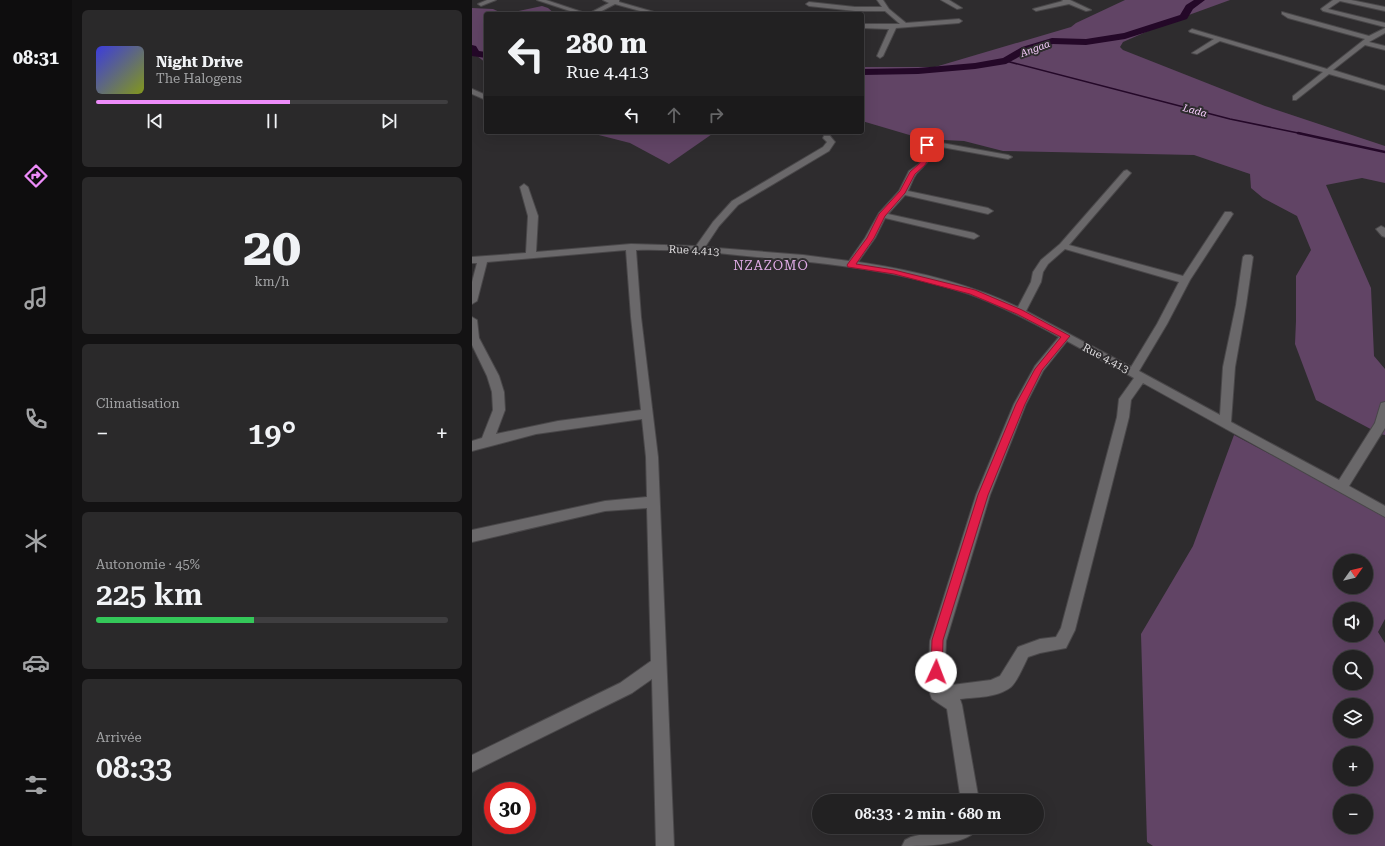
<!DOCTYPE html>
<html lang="fr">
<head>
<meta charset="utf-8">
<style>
	:root { --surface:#222122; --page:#2a292a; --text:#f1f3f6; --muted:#a2a3a5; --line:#3f3e40; --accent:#ed8cf9 }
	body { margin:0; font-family:"Roboto Serif",serif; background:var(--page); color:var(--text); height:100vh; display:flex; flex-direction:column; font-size:15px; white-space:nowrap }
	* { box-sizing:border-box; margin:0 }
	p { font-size:13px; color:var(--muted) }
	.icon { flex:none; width:22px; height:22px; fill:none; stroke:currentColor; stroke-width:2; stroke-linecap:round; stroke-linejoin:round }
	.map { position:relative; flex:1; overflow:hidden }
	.sheet { display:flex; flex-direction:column; gap:10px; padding:10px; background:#131213; width:400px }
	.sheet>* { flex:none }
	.guide { position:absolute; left:12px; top:12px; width:380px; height:122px; border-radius:4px; box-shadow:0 4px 16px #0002,0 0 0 1px var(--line); background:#222122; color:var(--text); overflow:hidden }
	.needle { width:26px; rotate:56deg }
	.buttons { position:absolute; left:861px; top:554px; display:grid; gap:8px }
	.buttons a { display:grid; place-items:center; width:40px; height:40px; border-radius:50%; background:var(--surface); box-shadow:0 4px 16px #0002,0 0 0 1px var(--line); font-size:20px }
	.speed { position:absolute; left:12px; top:782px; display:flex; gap:8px; font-size:20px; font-weight:700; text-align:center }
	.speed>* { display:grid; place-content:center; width:52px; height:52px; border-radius:50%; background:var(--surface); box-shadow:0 4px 16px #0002,0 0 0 1px var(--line); line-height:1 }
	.speed .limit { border:6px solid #d22; background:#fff; color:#111 }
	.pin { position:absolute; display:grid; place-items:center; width:34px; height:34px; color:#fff; margin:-17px; border-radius:8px; box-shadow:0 2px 6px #0006 }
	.me { position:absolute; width:44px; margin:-22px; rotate:2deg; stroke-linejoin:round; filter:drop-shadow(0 0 3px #0008) }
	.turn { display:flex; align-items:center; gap:14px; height:84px; padding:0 16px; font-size:18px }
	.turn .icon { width:52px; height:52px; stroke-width:2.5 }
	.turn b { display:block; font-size:28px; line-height:34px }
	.lanes { display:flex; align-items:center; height:38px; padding:0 16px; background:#0003; justify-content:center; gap:20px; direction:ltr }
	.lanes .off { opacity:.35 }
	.big { font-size:30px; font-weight:600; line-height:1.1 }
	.sheet .tile { flex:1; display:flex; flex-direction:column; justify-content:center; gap:6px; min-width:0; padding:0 14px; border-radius:6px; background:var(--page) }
	.sheet .dial { align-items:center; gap:0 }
	.dial b { font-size:52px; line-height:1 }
	.song { display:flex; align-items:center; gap:12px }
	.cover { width:48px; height:48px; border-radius:6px; background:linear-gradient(135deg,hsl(240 70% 55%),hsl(70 70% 35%)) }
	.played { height:4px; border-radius:2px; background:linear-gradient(90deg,var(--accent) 55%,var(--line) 55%) }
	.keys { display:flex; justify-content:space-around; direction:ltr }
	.heat { display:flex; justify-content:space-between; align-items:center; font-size:22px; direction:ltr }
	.charge { height:6px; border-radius:3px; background:linear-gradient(90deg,#34c759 45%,var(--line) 0) }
	.trip { position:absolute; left:340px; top:794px; width:232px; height:40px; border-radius:20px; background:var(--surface); box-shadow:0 4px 16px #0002,0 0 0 1px var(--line); font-weight:600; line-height:40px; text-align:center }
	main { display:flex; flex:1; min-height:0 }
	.tabs { display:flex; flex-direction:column; width:72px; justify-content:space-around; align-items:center; background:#0e0d0e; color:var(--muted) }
	.tabs .icon { width:28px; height:28px }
	.tabs .current { color:var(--accent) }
	.tabs b { font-size:18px; color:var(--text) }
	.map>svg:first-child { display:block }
</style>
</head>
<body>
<main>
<nav class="tabs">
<b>08:31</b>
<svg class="icon current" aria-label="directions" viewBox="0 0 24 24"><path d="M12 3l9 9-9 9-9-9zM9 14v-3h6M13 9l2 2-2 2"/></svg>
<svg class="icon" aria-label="music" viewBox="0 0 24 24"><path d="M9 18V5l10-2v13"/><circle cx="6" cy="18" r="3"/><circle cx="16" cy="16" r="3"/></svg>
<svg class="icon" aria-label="phone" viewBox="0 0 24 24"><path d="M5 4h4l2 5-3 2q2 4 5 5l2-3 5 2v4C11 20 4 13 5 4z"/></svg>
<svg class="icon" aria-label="climate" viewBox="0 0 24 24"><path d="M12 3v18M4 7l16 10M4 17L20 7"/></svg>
<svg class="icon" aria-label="car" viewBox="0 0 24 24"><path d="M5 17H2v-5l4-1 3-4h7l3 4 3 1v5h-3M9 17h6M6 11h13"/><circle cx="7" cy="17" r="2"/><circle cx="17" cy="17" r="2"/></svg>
<svg class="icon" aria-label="filters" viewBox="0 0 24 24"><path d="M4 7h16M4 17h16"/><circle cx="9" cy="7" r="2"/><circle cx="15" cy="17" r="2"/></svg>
</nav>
<section class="sheet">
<div class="tile">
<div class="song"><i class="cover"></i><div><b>Night Drive</b><p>The Halogens</p></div></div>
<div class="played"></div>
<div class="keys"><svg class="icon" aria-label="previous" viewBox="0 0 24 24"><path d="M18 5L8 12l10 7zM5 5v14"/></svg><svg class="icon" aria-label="pause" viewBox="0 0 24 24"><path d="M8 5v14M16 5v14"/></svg><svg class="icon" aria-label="next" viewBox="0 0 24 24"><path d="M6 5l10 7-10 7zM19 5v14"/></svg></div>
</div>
<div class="tile dial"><b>20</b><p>km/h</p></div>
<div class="tile"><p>Climatisation</p>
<div class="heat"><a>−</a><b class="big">19°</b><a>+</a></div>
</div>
<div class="tile"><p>Autonomie · 45%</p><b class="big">225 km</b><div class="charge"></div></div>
<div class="tile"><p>Arrivée</p><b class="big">08:33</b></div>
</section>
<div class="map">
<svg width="913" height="846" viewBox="0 0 913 846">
	<rect width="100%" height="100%" fill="#2e2c2e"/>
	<path fill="#614465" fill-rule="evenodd" d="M653,0h105l-66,24 -41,18 -3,5 3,3 142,56 120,40v37l-23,-5 -36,7 45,103 3,68 11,13v66l-5,-1 -64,-34 -21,-56 1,-23v-45l15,-26 -14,-34 -34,-18 -12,-10 -1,-14 -56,-19 -191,-4 -39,-10 -41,-2 -61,-18v-54h73l136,-40 5,-4z
		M70,6l6,2 7,6h-69v49l-14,-11v-44l21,1 11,5z
		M115,132h128l-46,32 -39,-21z
		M762,435l151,80v104l-7,13 7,11v203h-232l-6,-4 -6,-208 52,-88zM868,561h26v26h-26zM868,609h26v26h-26zM868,657h26v26h-26zM868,705h26v26h-26zM868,753h26v26h-26zM868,801h26v26h-26z"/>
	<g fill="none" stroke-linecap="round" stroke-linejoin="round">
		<path stroke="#240828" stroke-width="1.5" d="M534,61l224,58 73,15"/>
		<path stroke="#240828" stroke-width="2.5" d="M826,133l87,19"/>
		<path fill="#240828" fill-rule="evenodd" d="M722,0h11l-12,9 -6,10 -62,20 -39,6 -33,-1 -23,7 -24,13 -31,5 -57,5 -56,1v-6l56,-1 57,-5 28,-5 19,-11 30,-9 34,1 38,-6 56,-18 6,-10z
			M0,45l4,1 3,5 7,1v6l-14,-2z"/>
		<defs>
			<path id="minor" d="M15,0h9l-15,6 -3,-2z
				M65,0h9l42,14 21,-11 -6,-3h16v2l42,12h-10l-36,-10 -19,10h-17z
				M405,0h6l6,9 17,14 53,-4 3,2 -3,2 -63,5 -13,28 -3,2 -3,-2 12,-27 -27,-1v-4h38l-15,-13h-30l-46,-5 -3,-2 3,-2 46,5h27z
				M469,0h8l13,8 -5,1z
				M590,0h8l21,10 -5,1 -17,-7 -33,7 -3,-2 30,-8z
				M861,0h18l34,7v4l-45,-10 -12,8 57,14v4l-62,-16 -2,-2 1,-1z
				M810,12l87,24 16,-8v5l-16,9 16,4v4l-20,-5 -32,25 52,16v4l-56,-16 -33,26h-3v-4l30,-24 -103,-31 -23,13 -5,-1 22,-14 -24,-7 -1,-1 3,-2 135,40 38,-30 -77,-21 -6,-4z
				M0,89l14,6v5l-14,-6z
				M352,136h6l5,6 -6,9 -91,54 -19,21 -14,21 98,8 46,6 16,-23 14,-25 20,-22 10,-20 10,-7 4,-8 1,-13 12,-1 72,13 4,2 -4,2 -72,-13 -5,1c0,15 -5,16 -14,26 -4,5 -6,12 -9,18l80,17 5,3 -5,3 -83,-19 -17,19 86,19 5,3 -5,3 -89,-21 -10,20 -17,24c54,8 110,21 160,45l13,-25 2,-10 8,-12 19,-16 64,-73 3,-1 4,3 -62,72 114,31 42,-64h6l2,2 -43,66 -23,44 -28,47 81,44 3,-48 13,-62 7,-48 2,-2h6l2,2 -7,48 -11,62 -4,55 108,58 36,-57 6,-20 4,-1v26l-36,58 36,20v11l-242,-134 -12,17 -2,17 -54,213 -9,18 -26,5 -12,4c-4,8 -11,25 -17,30 -14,11 -35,10 -51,12l2,6 17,96h-18l-14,-92 -15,-10 -4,-11 2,-47 46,-146 38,-91 21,-38 24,-29c-29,-16 -59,-32 -90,-43 -69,-23 -140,-31 -212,-37 -40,-4 -81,-8 -121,-7l5,67 17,140 16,389h-18l-4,-167 -20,14 -160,79v-17l148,-72 31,-22 -4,-153 -42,3 -133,31v-12l133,-29 42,-4 -1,-40 -4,-38 -106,15 -64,17v-10l10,-3 11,-28 -1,-18 -5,-16 -15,-31v-28l5,3 2,18 20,38 5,16 1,18 -9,24 62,-13 83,-11 -10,-93 -5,-67 -139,12 -10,39 -5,3v-22l5,-19h-5v-6l54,-4 2,-37 -8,-29 4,-3 4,3 10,29 -2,36 95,-8 65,2 17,-24 19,-21 91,-54 4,-5 -4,-4zM593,249l114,33 -22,42 -26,43 -105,-56 15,-29 2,-10 5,-8zM595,341l67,37 -15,21 -2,18 -56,211 -5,9 -16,2 -22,8 -18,29 -9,4 -47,6 2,-45 44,-146 36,-91 17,-33z
				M909,226l4,2v9l-3,-1 -6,-7z
				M480,827h27c-11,19 -54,19 -77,19l3,-6 6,-3z"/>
		</defs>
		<use href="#minor" stroke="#494749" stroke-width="2"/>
		<use href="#minor" fill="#6a686a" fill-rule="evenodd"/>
	</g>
	<path fill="#e11d48" stroke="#92132f" d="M453,144l5,1v11l-5,9 -10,9 -10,19 -20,23 -11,22 -18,26 38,6 81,20 47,20 48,26 -28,34 -17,34 -37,91 -45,145 -1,32 -1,4 -5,2 -4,-2 -1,-4 1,-32 46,-145 38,-91 19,-35 26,-32 -44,-23 -47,-20 -76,-20 -46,-7 -1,-2 20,-27 12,-24 21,-23 10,-19 9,-8 5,-8z"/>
	<g text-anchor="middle" stroke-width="4" stroke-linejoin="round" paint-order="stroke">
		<g font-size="10" font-style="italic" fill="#f6cbfb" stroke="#2e2c2e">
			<text transform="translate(563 48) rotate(-20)" y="4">Angaa</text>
			<text transform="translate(723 110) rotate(15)" y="4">Lada</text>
		</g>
		<g font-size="11" fill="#dcdadc" stroke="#2e2c2e">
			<text transform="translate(222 250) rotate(3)" y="4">Rue 4.413</text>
			<text transform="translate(634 358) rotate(28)" y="4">Rue 4.413</text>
		</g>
		<g font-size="13" letter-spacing="1" fill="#e2ade8" stroke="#2e2c2e">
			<text x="299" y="270">NZAZOMO</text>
		</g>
	</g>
</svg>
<div class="buttons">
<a><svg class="needle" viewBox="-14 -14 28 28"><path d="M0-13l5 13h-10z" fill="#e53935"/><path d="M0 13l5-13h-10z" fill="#a2a3a5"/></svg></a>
<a><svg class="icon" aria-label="sound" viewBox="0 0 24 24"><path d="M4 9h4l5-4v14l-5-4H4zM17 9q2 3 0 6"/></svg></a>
<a><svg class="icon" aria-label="search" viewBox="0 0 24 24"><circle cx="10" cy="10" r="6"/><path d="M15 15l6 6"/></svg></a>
<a><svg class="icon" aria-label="layers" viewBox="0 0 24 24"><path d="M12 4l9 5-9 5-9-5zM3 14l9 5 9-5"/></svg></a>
<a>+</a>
<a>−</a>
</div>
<div class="speed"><div class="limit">30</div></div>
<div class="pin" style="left:455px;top:145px;background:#d93025"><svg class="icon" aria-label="arrive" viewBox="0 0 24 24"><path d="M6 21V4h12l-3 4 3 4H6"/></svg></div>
<svg class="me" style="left:464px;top:672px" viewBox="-20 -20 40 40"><circle r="19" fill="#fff"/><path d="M0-13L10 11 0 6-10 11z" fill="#e11d48"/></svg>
<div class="trip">08:33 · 2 min · 680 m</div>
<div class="guide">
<div class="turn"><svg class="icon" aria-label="left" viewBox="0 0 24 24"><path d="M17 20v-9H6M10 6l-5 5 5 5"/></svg><div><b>280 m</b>Rue 4.413</div></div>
<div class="lanes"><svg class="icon" aria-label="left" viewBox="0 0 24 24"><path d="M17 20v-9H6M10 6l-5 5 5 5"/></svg><svg class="icon off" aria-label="ahead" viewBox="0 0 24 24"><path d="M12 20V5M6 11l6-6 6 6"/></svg><svg class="icon off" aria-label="right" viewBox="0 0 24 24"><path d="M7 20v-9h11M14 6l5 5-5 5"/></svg></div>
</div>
</div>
</main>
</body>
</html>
